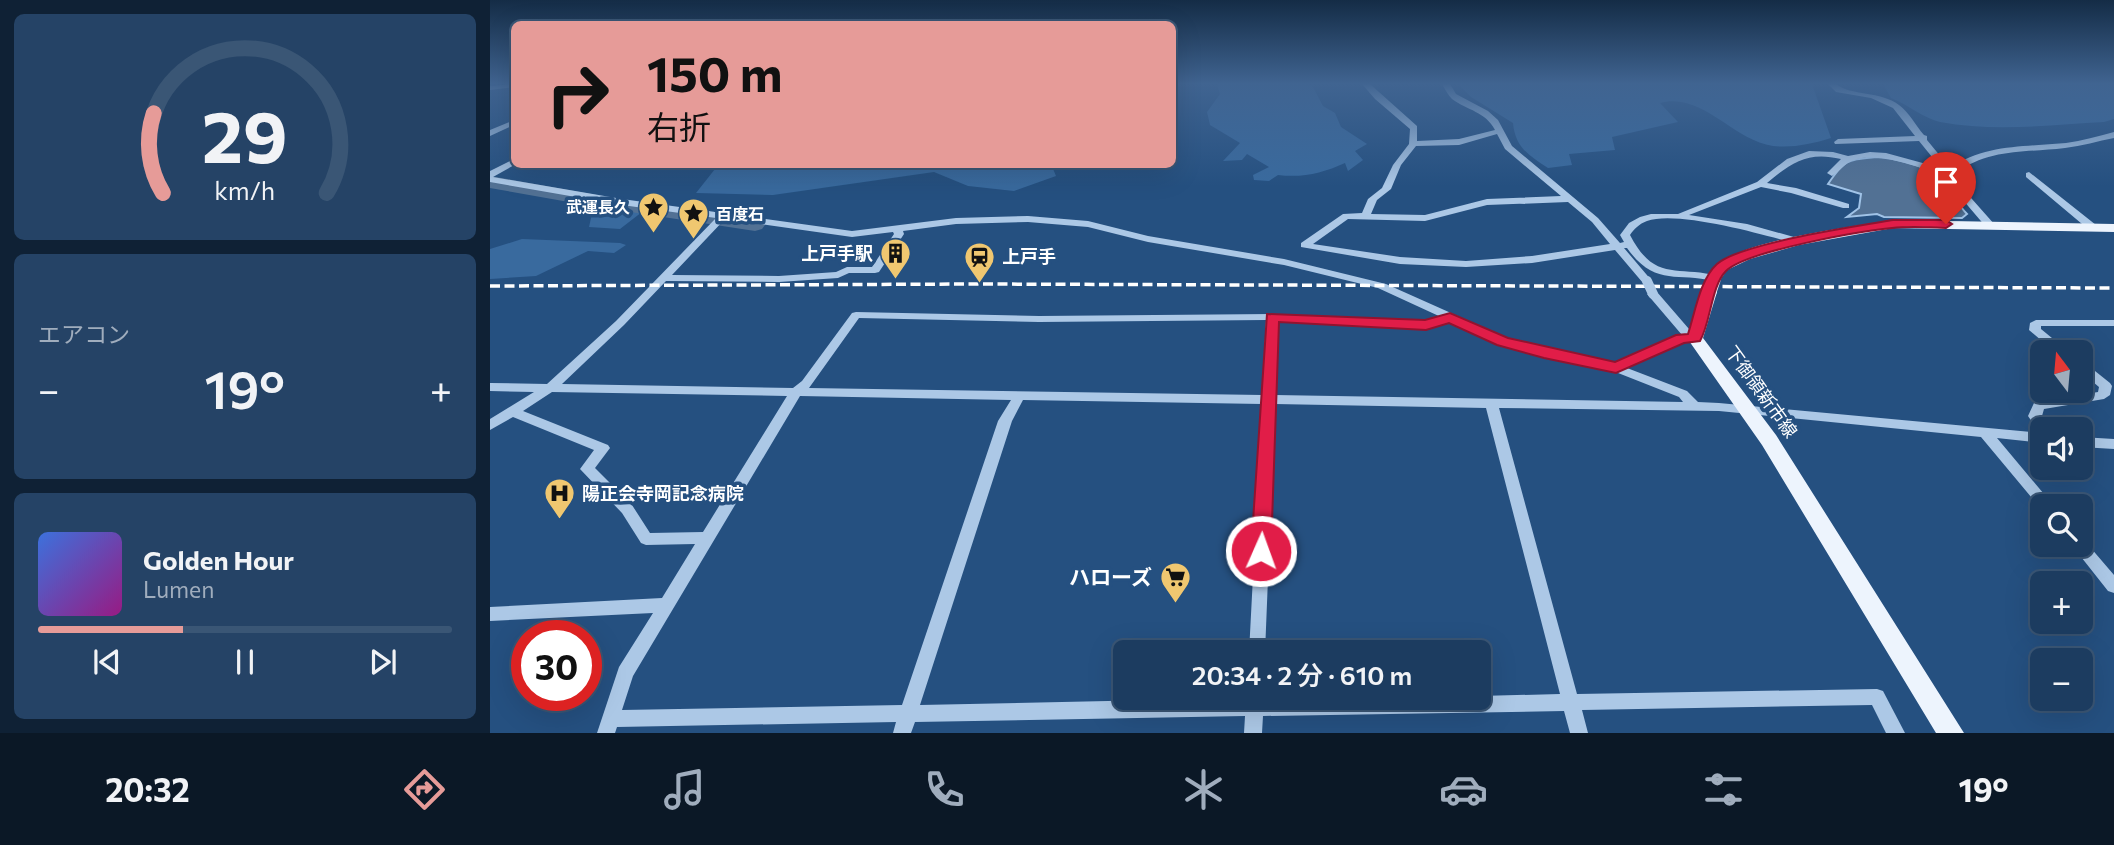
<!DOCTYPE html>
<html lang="ja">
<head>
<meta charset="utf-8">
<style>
	:root { --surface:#1c3c60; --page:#254366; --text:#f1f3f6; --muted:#a0adbd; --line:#3a5675; --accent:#e69b98 }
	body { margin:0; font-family:Commissioner,"Noto Sans JP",sans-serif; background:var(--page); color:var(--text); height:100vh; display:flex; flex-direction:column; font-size:26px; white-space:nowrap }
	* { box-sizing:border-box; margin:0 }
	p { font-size:23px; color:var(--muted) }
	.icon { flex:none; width:38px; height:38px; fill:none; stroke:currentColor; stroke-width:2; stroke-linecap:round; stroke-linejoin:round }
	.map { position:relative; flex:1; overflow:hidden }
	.details { display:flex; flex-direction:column; gap:14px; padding:14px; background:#0f2135; width:490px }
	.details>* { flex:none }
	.guide { position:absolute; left:21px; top:21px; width:665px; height:147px; border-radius:10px; box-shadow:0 7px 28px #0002,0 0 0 2px var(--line); background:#e69b98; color:#111; overflow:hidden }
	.needle { width:46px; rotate:344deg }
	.buttons { position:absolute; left:1540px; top:340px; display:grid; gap:14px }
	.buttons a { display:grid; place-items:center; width:63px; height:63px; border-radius:10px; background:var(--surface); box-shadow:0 7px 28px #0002,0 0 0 2px var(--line); font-size:35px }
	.speed { position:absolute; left:21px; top:620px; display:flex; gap:14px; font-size:35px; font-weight:700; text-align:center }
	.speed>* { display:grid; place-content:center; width:91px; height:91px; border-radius:50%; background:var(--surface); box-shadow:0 7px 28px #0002,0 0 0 2px var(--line); line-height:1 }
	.speed .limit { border:10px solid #d22; background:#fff; color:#111 }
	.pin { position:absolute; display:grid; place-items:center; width:60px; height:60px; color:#fff; margin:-72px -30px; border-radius:50% 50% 50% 0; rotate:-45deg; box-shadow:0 0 7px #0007 }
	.pin .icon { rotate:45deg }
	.me { position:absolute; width:77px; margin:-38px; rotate:2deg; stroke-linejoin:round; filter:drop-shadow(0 0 5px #0008) }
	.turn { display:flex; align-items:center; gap:24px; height:147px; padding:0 21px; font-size:32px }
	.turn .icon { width:91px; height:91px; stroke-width:2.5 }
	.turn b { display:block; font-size:49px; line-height:60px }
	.big { font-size:52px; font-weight:600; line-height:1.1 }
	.details .tile { flex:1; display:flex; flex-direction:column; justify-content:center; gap:10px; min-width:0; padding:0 24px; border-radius:10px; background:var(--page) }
	.details .dial { align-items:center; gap:0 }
	.dial svg { height:182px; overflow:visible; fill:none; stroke:var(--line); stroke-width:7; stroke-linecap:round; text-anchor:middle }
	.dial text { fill:var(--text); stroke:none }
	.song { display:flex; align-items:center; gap:21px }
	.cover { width:84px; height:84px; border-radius:10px; background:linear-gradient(135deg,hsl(220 70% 55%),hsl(310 70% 35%)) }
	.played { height:7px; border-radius:4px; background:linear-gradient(90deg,var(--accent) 35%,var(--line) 35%) }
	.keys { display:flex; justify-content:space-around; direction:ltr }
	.heat { display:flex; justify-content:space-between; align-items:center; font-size:38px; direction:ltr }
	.trip { position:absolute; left:623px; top:640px; width:378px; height:70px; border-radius:10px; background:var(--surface); box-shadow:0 7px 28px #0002,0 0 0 2px var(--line); font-weight:600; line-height:70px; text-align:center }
	.tabs { display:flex; height:112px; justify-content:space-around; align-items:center; background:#0b1826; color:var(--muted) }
	.tabs .icon { width:49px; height:49px }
	.tabs .on { color:var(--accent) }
	.tabs b { font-size:32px; color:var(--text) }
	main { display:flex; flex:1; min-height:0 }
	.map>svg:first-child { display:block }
</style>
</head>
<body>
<main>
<section class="details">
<div class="tile dial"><svg viewBox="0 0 100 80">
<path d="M14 69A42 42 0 1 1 86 69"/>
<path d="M14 69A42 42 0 0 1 10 34" stroke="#e69b98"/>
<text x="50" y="56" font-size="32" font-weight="700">29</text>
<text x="50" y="72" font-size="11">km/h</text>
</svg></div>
<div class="tile"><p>エアコン</p>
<div class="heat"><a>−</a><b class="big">19°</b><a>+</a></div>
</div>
<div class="tile">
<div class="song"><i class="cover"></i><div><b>Golden Hour</b><p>Lumen</p></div></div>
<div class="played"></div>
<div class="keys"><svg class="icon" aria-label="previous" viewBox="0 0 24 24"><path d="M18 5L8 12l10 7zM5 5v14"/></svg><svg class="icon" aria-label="pause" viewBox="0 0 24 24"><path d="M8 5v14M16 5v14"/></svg><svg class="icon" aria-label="next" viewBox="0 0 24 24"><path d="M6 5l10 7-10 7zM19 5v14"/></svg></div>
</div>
</section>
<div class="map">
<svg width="1624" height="733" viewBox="0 0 1624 733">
	<rect width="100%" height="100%" fill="#255080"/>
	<path fill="#396a9e" d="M727,84h92l4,3 10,19 12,7 6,14 26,17 -12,7 8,9 -15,11 -3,-8c-22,10 -42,15 -67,12l-9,6 -15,-1 -1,-5 16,-8 -22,-13 -5,6 -19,1 17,-18 -30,-18 -3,-13 13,-18z
		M968,84h354l19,54c-19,6 -38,10 -58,8 -41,-6 -70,-54 -113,-43l18,19 -66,15 3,13 -46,4 3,11 -24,3c-19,-12 -33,-21 -35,-45l-42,-26z
		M1393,84h231v35l-10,3c-54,3 -110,10 -164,0 -15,-3 -33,-18 -49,-24z
		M219,164h342l5,12 -42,15 -46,-5 -34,-14 -161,23 -77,-2 19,-24z
		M110,205l40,5 2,2 -22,17 -31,-2 4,-18z
		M32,239l98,4 6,2 -12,8 -26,-2 -52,25 -46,3v-30z"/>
	<path fill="#527194" stroke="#a0c3e7" stroke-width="2" d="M1386,157c19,1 49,8 64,21 8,9 17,26 27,36l-5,4 -78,-1 -7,-3 -30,3 12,-9 2,-14 -33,-10c17,-25 19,-24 48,-27z"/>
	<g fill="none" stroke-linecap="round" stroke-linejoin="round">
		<path fill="#527194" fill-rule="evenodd" d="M0,176l107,19 10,6 -10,6 -107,-19z
			M141,201l124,18 7,2 3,4 -3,4 -7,2 -131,-20 -3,-4z"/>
		<path fill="#acc8e6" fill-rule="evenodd" d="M24,84v3l-24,3v-4z
			M872,84h8l47,42v15l42,-2 36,-9c-9,-18 -28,-20 -43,-31 -4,-4 -7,-10 -10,-15h8l6,10 32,17 10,9 14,26 86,72 22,25 4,-1 -4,-7 9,-12 11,-6 11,-3h27l79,-32 30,-23 22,-8 24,1 15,4 22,-4 16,1 55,15 -22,-27 -84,3 -1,-2 4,-3 77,-3 -22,-28 -22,-10 -35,-6 -8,-8h8c15,12 45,7 63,21 10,7 17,21 25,30l3,1v4l23,28c35,-24 75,-21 116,-25 16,-2 32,-7 48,-11v6c-16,3 -32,8 -49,10 -41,5 -75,0 -111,26l10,16 31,35 -5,3 -4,-1 -29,-34 -11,-18c-26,-6 -67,-25 -92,-15 -9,3 -14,11 -22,16l-5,-3 14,-14c-33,-8 -49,3 -74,24l29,5 53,16v4h-6l-52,-15 -30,-6 -72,28 58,9 54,15 1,2 -5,3c-32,-9 -120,-34 -150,-23 -8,3 -13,8 -17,14 25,48 47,30 88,41l1,2 -5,3c-38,-9 -59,6 -87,-33h-3l28,33 -5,3 -4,-1 -28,-33 -83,13 -66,4 -66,-3 -99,-17v-4l42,-29 19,-1 6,-14 14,-11 11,-23 16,-21 1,-15 -35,-30zM1007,134l8,15 56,47 -74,3 -62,16 -54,-1 6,-14 14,-11 10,-24 15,-19 43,-1zM1078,202l24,20 18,22 -78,12 -66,5 -66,-4 -87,-13 35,-25 77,2 62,-16z
			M24,120v5l-24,11v-6z
			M24,159l2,5 -23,13 129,22 230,32 104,-13 72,-2 60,5 60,15 136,23 102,25 121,54 38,12 70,14 67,-29 -35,-41 6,-3 4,1 32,37 12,9 -2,3 -15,1 -57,26 60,23 11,11 21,1 323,30v10l-45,-5 57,68h-12v4l-61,-73 -262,-26 -220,-3 78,286 300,-5 6,2 22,42h-19l-14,-28 -290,5 6,23h-18l-6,-22 -301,5 -1,17h-18l1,-17 -330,6 -4,11h-18l3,-11 -279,5 -2,6h-18l22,-66 34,-54 -163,8v-14l172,-9 33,-54 -49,1 -5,-2 -19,-30 -42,-44 14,-19 -81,-33 -23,13v-11l44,-27 -44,-1v-8l57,1 69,-63 100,-103 -94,-13 -132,-23v-11zM235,219l127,18 41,-5 1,2 -22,33h-25l-11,5 -57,4 -107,-1zM538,222l60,5 60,15 136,23 94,23 63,29 -15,4 -154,-7 -233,2 -183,-4 -4,1 -50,68 -9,7 -231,-4 62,-59 42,-44 113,1 59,-4 11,-5h26l4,-1 25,-38 -1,-3 53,-7zM369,318l180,4 227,-2 -4,75 -453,-7zM788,321l148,8 25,-8 48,23 45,13 69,14 66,26 4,5 -408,-7zM62,392l235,4 -84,136 -53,1 -18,-28 -37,-37 15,-20 -2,-3 -85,-34zM310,396l211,4 -13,21 -96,284 -280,5 11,-34zM533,400l239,4 -13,249h16l10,-249 211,4 74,286 -81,2v2h-233l-326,7 92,-284z
			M1539,172l67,53v4h-8l-62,-52v-4z
			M1546,320h78v6h-73v3l28,23h-14l-26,-22 1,-7z
			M1591,362l4,1 25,20 2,3 -2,9 -6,4 -60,10 -2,7 8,13h-8v4l-3,-1 -11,-16 6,-13 64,-11 1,-5 -18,-15z
			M1591,437l33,2v10l-33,-2z
			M1591,539l3,1 30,35v18l-6,-2 -34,-43 -2,-4h9z"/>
		<path fill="#edf4fd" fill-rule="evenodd" d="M1403,220l221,4v8l-221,-4 -94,17 -49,14 -23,11 -9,13 -5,2 -8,-5c4,-6 8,-13 14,-17 36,-25 129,-35 174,-43z
			M1219,287l8,5 -14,46 73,97 188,298h-28l-174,-288 -75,-107 14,-46z"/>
		<path stroke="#fff" stroke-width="3.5" stroke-dasharray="10 4.5" stroke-linecap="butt" d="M0,286l489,-2 1135,4"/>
		<path stroke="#acc8e6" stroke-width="10" d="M1157,281l6,13"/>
		<path stroke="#edf4fd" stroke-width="15" d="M1219,292l4,-12"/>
	</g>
	<linearGradient id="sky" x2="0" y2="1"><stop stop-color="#142c46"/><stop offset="0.45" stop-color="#406491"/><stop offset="1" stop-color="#406491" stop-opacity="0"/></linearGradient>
	<rect width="1624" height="186" fill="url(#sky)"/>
	<path fill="#e11d48" stroke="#92132f" stroke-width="2" d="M1403,220h53l6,4 -6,4c-18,-1 -37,-2 -54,0 -31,3 -146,23 -166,43 -15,15 -15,51 -26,70l-16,2 -68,30 -72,-15 -47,-13 -48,-22 -23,7 -147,-8 -8,229 -3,6 -7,2 -7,-2 -3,-6 16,-237 158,6 25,-7 58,25 107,24 61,-27 12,-1c7,-21 12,-55 29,-70 24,-21 140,-38 176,-44z"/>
	<defs>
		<symbol id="sight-pin" viewBox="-11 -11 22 30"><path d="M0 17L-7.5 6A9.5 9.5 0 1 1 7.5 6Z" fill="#f0c770" stroke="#255080"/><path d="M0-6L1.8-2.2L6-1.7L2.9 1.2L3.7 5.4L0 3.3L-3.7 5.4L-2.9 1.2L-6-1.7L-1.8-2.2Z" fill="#111"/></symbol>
		<symbol id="building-pin" viewBox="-11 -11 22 30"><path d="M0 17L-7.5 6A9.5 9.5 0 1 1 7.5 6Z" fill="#f0c770" stroke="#255080"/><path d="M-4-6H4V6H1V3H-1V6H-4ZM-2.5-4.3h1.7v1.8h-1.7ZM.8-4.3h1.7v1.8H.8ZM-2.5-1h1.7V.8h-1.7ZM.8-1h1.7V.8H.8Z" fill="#111"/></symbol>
		<symbol id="station-pin" viewBox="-11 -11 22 30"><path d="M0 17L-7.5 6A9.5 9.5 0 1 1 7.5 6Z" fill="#f0c770" stroke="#255080"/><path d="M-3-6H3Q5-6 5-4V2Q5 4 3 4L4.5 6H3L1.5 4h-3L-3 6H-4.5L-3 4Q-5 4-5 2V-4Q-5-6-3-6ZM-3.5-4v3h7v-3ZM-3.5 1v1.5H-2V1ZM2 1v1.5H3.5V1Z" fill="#111"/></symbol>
		<symbol id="hospital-pin" viewBox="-11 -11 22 30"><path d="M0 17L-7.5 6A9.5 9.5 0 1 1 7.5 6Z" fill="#f0c770" stroke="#255080"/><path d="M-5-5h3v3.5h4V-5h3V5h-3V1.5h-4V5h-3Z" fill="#111"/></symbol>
		<symbol id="supermarket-pin" viewBox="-11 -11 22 30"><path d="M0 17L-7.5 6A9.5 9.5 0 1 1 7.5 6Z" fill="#f0c770" stroke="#255080"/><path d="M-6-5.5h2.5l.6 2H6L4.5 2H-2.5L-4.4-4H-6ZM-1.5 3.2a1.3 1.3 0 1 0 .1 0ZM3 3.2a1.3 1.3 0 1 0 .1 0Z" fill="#111"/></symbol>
	</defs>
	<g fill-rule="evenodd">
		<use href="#sight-pin" x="146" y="190" width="35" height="47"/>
		<use href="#sight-pin" x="186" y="196" width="35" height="47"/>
		<use href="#building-pin" x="388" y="236" width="35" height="47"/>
		<use href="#station-pin" x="472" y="240" width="35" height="47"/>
		<use href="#hospital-pin" x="52" y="476" width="35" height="47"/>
		<use href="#supermarket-pin" x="668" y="560" width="35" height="47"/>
	</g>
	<g text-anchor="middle" stroke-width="7" stroke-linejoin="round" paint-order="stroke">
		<g font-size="16" font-weight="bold" fill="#fff" stroke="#255080" text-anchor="end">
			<text x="140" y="213">武運長久</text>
			<text x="226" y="220" text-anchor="start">百度石</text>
		</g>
		<g font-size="18" font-weight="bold" fill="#fff" stroke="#255080" text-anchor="start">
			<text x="383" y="260" text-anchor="end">上戸手駅</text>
			<text x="512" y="263">上戸手</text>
			<text x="92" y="500">陽正会寺岡記念病院</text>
		</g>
		<g font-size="18" fill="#fff" stroke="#255080">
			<text transform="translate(1271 392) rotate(54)" y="6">下御領新市線</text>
		</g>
		<g font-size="21" font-weight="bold" fill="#fff" stroke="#255080" text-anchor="end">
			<text x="662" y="585">ハローズ</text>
		</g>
	</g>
</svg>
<div class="buttons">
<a><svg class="needle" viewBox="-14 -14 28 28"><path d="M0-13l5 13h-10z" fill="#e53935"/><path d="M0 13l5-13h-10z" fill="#a0adbd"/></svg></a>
<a><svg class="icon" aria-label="sound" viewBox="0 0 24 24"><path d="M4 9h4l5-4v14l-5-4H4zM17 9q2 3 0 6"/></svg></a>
<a><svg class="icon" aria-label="search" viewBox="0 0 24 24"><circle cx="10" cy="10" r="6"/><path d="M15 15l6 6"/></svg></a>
<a>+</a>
<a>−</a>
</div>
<div class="speed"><div class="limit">30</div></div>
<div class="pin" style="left:1456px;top:224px;background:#d93025"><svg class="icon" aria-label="arrive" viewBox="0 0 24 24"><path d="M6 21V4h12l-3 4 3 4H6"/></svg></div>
<svg class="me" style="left:771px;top:551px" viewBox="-20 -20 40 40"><circle r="17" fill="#e11d48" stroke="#fff" stroke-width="3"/><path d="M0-11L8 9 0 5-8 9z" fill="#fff"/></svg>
<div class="trip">20:34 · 2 分 · 610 m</div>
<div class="guide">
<div class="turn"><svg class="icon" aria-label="right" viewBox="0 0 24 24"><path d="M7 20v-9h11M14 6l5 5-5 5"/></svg><div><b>150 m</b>右折</div></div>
</div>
</div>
</main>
<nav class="tabs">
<b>20:32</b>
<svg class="icon on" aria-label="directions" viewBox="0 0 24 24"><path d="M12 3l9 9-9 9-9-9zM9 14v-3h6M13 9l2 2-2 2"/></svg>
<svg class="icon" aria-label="music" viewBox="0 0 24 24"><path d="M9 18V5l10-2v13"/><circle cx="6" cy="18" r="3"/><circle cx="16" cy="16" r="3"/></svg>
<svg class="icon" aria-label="phone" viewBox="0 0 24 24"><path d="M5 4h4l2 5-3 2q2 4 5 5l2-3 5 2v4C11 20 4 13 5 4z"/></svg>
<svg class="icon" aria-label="climate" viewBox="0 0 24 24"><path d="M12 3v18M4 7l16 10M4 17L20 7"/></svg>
<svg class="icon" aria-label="car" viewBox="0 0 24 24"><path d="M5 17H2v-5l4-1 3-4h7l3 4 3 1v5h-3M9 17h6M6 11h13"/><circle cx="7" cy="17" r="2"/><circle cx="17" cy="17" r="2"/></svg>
<svg class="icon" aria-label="filters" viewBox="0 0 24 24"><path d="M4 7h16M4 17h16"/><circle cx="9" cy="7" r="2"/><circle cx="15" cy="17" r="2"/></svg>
<b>19°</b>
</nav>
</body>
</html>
